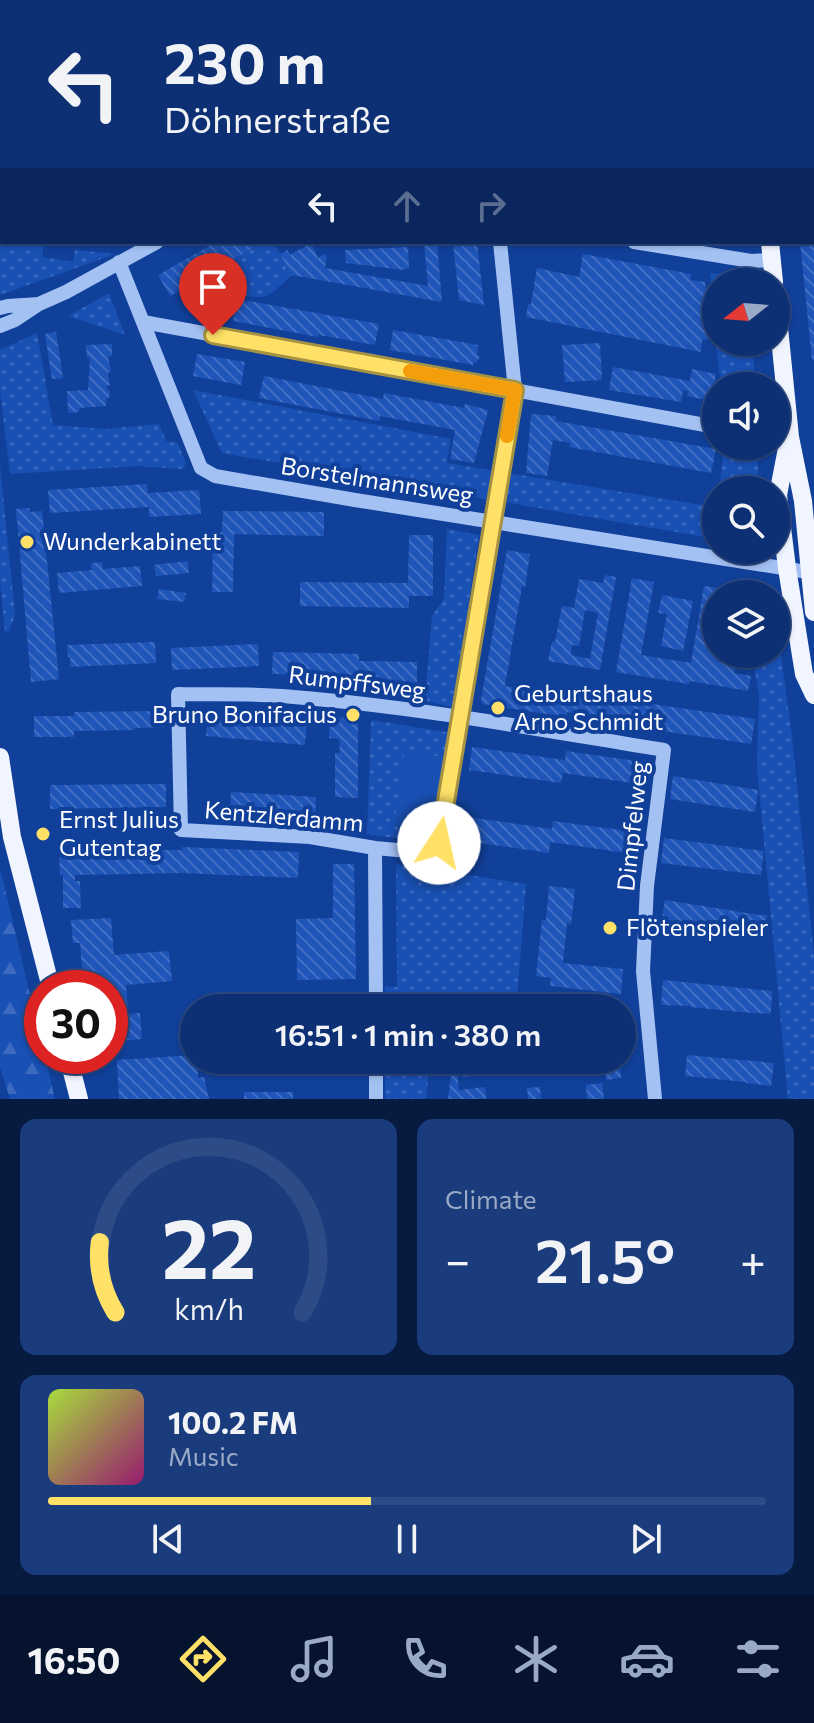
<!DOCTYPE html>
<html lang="en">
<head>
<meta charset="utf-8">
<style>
	:root { --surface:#0d3074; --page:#1b3c7c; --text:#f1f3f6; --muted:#9aa9c5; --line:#2d4b86; --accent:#ffe167 }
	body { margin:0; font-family:Commissioner,sans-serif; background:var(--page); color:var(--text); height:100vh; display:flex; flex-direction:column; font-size:30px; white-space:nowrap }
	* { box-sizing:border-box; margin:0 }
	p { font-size:26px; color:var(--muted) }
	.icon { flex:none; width:44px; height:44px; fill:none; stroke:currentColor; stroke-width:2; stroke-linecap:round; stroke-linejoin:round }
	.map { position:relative; height:1099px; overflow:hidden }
	.details { display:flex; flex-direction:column; gap:20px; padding:20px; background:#071a40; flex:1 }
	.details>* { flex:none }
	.top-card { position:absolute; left:0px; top:0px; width:814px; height:244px; box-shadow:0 2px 6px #0004,0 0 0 2px var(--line); background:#0d3074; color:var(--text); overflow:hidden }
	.needle { width:52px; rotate:253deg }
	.controls { position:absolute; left:702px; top:268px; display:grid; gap:16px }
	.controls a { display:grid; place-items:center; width:88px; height:88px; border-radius:50%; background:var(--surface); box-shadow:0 2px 6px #0004,0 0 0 2px var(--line); font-size:40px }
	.speed { position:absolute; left:24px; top:970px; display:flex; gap:16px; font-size:40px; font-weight:700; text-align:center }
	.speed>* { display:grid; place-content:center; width:104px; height:104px; border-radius:50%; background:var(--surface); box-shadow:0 2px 6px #0004,0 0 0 2px var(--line); line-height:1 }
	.speed .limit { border:12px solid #d22; background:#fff; color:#111 }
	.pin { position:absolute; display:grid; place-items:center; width:68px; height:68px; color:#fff; margin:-82px -34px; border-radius:50% 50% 50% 0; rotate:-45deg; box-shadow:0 0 8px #0007 }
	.pin .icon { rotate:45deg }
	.me { position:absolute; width:88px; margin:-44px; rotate:10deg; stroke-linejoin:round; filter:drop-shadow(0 0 6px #0008) }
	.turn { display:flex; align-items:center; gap:28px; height:168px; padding:0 32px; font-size:36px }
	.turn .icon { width:104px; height:104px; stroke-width:2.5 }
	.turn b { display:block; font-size:56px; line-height:68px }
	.lanes { display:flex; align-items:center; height:76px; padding:0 32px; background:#0003; justify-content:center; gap:40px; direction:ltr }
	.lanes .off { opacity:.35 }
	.big { font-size:60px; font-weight:600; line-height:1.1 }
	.details .widget { flex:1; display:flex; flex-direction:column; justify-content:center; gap:12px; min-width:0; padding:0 28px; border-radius:16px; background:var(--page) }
	.details .dial { align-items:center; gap:0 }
	.dial svg { height:208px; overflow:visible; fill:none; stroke:var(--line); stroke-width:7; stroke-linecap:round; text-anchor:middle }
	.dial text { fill:var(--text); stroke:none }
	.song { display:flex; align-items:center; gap:24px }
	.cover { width:96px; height:96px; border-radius:12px; background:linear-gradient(135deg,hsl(80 70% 55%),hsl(320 70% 35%)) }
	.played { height:8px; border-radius:4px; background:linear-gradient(90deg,var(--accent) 45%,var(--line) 45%) }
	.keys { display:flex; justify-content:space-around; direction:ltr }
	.heat { display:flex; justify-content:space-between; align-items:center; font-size:44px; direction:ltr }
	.details .tiles { flex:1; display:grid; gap:20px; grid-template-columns:1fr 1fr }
	.widget:last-child { grid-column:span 2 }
	.trip { position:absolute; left:180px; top:994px; width:456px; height:80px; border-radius:40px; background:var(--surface); box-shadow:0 2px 6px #0004,0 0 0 2px var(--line); font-weight:600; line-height:80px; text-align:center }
	.menu { display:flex; height:128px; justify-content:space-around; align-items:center; background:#05132e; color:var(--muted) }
	.menu .icon { width:56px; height:56px }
	.menu .current { color:var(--accent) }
	.menu b { font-size:36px; color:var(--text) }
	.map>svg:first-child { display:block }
</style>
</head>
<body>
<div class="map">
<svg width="814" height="1099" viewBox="0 0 814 1099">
	<defs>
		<pattern id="grass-dots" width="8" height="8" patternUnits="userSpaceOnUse" patternTransform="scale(2)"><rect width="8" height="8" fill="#1950b4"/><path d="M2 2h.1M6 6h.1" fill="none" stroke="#3c6abf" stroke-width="1.8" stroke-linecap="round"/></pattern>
		<pattern id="forest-firs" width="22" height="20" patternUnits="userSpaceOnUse" patternTransform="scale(2)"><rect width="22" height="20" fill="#1950b4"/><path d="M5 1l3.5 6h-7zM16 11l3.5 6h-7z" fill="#3c6abf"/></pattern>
		<pattern id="building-back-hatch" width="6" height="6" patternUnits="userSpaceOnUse" patternTransform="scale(2)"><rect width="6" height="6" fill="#1f55b9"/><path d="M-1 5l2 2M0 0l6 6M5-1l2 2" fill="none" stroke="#416ec4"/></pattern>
	</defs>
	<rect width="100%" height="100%" fill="#11409a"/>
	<path fill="url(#grass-dots)" d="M0,215l2,1v26h42l-2,15 31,5 2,-12 40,4 -115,41z
		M263,242h10l19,33c-25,22 -21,25 -55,20l-2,5 -14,-2v-3l-12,-22z
		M710,273l38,2 1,7h-33v57z
		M109,293l16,42 -57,-19z
		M37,333l16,92 53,4 53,-5 7,17 12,2 8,21 -4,5 -45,-3 -127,8 -10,-84v-40z
		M716,342h37l2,44h-34z
		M193,390l258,49 -4,24 254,42 19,-24 4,-35h17l16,4 2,40h-43v49l-494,-86z
		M0,465l15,150 -6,16 -4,1 -5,-51z
		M447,529l32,6 -26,172 -28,-6 7,-85 12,-17z
		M776,620l16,116 22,221v142h-26l-31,-332 2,-72 -7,-41h24z
		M371,720l81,13 -17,111 -68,-10z
		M396,864l130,20 -9,115 -81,-7 -2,16h-49v-22l12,1z
		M385,1060h45l-4,39h-41z"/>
	<path fill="url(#forest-firs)" d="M0,868l42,177v11h3l10,43h-45l-10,-32z"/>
	<path fill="#1950b4" d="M404,752l39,5 -10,75 -39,-6z"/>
	<path fill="url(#building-back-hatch)" fill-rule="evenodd" d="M216,242h47l-93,54 -12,-21z
		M428,242h9l5,60 -150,-27 -12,-21 7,-4 3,5 21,-12 7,15 6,-4 3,3 -2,11 103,18 -4,-42z
		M453,242h24l7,63 -25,-5z
		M800,242h14v118h-2z
		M408,247l1,21 -6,2 -57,-7 -1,-13z
		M583,254l108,20 -1,6 15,2 7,57 -10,1 -1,12 -175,-35 2,-13h3l6,-36 42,9z
		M237,299l142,25 -4,21 -56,-10 -1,2 -85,-16z
		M393,330l85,15 -1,10 3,2 -4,6 -2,-1 -1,3 -83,-15z
		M56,332l7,46 -11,1 -7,-45z
		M600,343l2,37 -37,2 -3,-37z
		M112,344v12l-4,1 3,14 -3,2 2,12 -3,1v4h3l-1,8 -3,1v7l-27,2v4l-11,1 -1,-22 21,-1 2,-33 -3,1 -1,-13z
		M197,354l48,8 -4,23 -48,-9z
		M613,367l77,14 2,-12 24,5 -5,27 -24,-5 1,-5 -5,-1 -2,12 -72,-12z
		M264,376l119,23 1,-6 80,15 1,-4 23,6 -14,53 -24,-4 5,-29 -75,-14 -1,5 -120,-23z
		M531,414l25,2v5l160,28 -5,24 -142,-26 1,-4 -17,-3 -6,36 -21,-3z
		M147,484l1,9 51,-3 2,24 -52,3v-10l-99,6 -2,-23z
		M29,508l1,4 12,-1 17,168 -28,3 -15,-173z
		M223,511l101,1v24l-90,-2 -1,58h-21l1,-60h9z
		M409,535h24v61h-24v12l-109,-2v-24l108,1z
		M507,550l23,4 -5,33 -3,-1 -17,100 65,9v-3l185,27 -4,25 -122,-18 1,-4 -63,-10 -1,5 -83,-13 -2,-4z
		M188,561l1,12 -33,3 -2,-11z
		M102,562l1,7 37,-3 2,20 -83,7 -2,-20 35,-3 -1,-7z
		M605,575l11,2 -16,93 -52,-9 4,-20 3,1 7,-36 12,2 5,-29 24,4zM585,610l13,3 -8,46 -19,-4 1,-10 7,1z
		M632,578l22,4 -13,73 50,8 13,-77 25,4 -1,4h-12v60h22l-4,19 17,3 -3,15 -58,-10 -1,3 -73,-12z
		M159,589l27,4 -2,9 -27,-3z
		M662,595l31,6 -10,50 -22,-5 6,-32 -9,-1z
		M155,642l1,21 -86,4v-10h-2l-1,-12z
		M258,644l1,22 -87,4 -1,-22z
		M273,652l86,2v7l58,1v21l-59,-1 1,-6 -87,-2z
		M164,711l1,16 -30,1v2l-61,1v6h-40v-21h40v-4z
		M208,713l99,7 -2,25 -99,-9z
		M330,716l28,4v78l-23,-1v-44h5l-1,-14 -10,-1z
		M472,747l93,13 1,-9 84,12 -4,22 -83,-12 -2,10 -92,-13z
		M673,776l85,14 -3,22 -85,-13z
		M166,784v23l-116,2v-24z
		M231,792l85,5 -1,23 -85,-5z
		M462,816l90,13 1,-8 83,11 -3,22 -83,-12 -1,11 -90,-13z
		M664,838l100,13 -3,24 -100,-12z
		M182,847l117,5 -1,26 -117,-5 -106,2v6h5l1,27h-18v-33h-3l-1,-24 123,-1z
		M333,864h21l2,115 -59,1 -1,-61 37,-1z
		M549,886l26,3 -4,35 -4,-1 -4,40 60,6 -2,25 -71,-8 1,-8 -15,-2 6,-56h4z
		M665,900l95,15h7l-2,22 -1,2 -103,-14z
		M111,918l3,37 55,-4 3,30 -46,4 2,29 12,-1 2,26 -32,3v-54h-18l-2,-18 -8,1 -2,-28h-7l-2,-23z
		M663,980l109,11 -1,20 -1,3 -30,-2 -50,-5v-1l-29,-1z
		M194,1055v5h3l1,18 6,-1 5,22h-90l-2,-39z
		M687,1055l87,8 -3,23 -25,-3v-1l-61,-6z
		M215,1060h78v11l-78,-1z
		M461,1060h13l2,16 -13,1z
		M509,1060h16l1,14 -15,2z
		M556,1060h17l1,13 -17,2z
		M604,1060h16l1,18 -15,2z
		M456,1063l3,27 26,-3 1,12h-38l4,-35z
		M602,1083l2,16h-17l-1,-14z
		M540,1087l1,12h-13l-1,-11z
		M244,1092h49v7h-49z"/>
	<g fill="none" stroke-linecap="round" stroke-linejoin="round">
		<path stroke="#a4c1f4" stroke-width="14" d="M244,0v2
			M474,0v2
			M573,2l3,-2
			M812,92l2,1
			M500,242l15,148 -76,453 -8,10 -56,-5 -65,-11 -129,-7 -3,-136c39,1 78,-1 116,3 124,10 247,33 370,53l-17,136 -4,85 12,128
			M634,242l117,19 21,-1
			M119,262l82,206 14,8 140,24 459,73
			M0,308l8,-2 31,-2
			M143,322l573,105
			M0,326l15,-6 24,-16 27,-12 91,-50
			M375,848l1,160
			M376,1060v39"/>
		<path stroke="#f1f5ff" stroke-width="18" d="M734,0l1,2
			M749,2v-2
			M770,242l4,40
			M776,298l14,139 13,64 11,111
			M788,443l-10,52 9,73 17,106 10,21
			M0,757l12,80 39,151
			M68,1056l11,43"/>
	</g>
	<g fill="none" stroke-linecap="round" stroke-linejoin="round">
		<defs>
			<path id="route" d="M213,335l302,55 -76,453"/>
		</defs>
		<use href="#route" stroke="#a69243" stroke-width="20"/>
		<use href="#route" stroke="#ffe167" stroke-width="14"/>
		<path stroke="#f59e0b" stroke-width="14" d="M410,371l105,19 -8,46"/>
	</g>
	<g fill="#ffe167" stroke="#11409a" stroke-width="3">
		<circle cx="27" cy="542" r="8"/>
		<circle cx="498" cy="708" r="8"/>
		<circle cx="353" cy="715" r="8"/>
		<circle cx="43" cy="834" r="8"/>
		<circle cx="610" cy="928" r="8"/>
	</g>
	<g text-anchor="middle" stroke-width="8" stroke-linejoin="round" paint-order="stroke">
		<g font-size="24" fill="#fff" stroke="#11409a">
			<text transform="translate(377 481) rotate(9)" y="8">Borstelmannsweg</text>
			<text transform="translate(357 683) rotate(7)" y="8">Rumpffsweg</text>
			<text transform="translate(284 817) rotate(5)" y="8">Kentzlerdamm</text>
			<text transform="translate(633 826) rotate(-84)" y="8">Dimpfelweg</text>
		</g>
		<g font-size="24" fill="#fff" stroke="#11409a" text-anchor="start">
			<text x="43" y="550">Wunderkabinett</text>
			<text x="514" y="702">Geburtshaus<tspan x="514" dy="28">Arno Schmidt</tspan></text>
			<text x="337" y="723" text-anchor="end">Bruno Bonifacius</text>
			<text x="59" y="828">Ernst Julius<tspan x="59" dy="28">Gutentag</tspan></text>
			<text x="626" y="936">Flötenspieler</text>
		</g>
	</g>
</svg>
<div class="controls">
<a><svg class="needle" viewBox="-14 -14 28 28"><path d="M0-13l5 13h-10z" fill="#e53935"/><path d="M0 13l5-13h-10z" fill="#9aa9c5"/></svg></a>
<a><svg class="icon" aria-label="sound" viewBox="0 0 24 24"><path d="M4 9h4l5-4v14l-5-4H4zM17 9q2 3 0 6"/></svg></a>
<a><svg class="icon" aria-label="search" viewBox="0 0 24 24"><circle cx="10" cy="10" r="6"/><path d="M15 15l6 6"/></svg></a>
<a><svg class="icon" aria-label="layers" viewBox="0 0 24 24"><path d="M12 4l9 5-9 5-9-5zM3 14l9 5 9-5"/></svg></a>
</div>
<div class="speed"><div class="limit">30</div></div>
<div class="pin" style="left:213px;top:335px;background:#d93025"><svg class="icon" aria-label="arrive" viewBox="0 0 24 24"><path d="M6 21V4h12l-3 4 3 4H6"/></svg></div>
<svg class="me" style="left:439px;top:843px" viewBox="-20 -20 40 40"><circle r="19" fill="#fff"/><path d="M0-13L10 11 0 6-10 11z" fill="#ffe167"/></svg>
<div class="trip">16:51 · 1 min · 380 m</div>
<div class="top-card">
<div class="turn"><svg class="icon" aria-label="left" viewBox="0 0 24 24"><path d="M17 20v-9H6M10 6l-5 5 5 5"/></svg><div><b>230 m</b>Döhnerstraße</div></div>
<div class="lanes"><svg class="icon" aria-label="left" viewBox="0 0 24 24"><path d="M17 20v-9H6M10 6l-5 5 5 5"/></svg><svg class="icon off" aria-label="ahead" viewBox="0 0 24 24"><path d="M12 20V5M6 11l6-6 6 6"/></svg><svg class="icon off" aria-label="right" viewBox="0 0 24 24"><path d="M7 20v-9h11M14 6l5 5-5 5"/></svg></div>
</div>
</div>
<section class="details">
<div class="tiles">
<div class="widget dial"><svg viewBox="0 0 100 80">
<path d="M14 69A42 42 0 1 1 86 69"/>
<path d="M14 69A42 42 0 0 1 8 42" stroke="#ffe167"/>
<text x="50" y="56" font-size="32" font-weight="700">22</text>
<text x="50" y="72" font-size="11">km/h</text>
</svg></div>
<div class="widget"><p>Climate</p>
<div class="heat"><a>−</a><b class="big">21.5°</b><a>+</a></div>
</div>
<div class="widget">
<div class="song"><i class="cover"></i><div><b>100.2 FM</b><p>Music</p></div></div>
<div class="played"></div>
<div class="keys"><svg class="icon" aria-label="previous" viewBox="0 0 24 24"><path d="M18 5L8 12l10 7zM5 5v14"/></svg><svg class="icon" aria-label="pause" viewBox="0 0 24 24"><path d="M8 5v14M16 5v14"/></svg><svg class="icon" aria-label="next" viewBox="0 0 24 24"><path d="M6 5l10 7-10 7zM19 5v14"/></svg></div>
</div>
</div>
</section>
<nav class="menu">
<b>16:50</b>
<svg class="icon current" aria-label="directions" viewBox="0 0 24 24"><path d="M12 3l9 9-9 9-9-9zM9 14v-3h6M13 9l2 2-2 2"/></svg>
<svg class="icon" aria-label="music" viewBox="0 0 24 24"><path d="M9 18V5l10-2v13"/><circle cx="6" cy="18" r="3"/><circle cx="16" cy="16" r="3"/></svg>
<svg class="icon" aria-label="phone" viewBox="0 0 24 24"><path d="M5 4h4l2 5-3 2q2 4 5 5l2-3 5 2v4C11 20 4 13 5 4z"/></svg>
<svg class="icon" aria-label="climate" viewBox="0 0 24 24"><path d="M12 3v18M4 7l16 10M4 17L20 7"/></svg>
<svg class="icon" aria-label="car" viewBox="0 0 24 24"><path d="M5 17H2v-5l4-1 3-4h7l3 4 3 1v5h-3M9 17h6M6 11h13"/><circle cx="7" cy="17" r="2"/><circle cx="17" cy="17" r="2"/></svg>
<svg class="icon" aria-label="filters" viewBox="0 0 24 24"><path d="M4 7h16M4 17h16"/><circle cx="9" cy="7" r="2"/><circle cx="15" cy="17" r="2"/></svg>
</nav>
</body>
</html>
